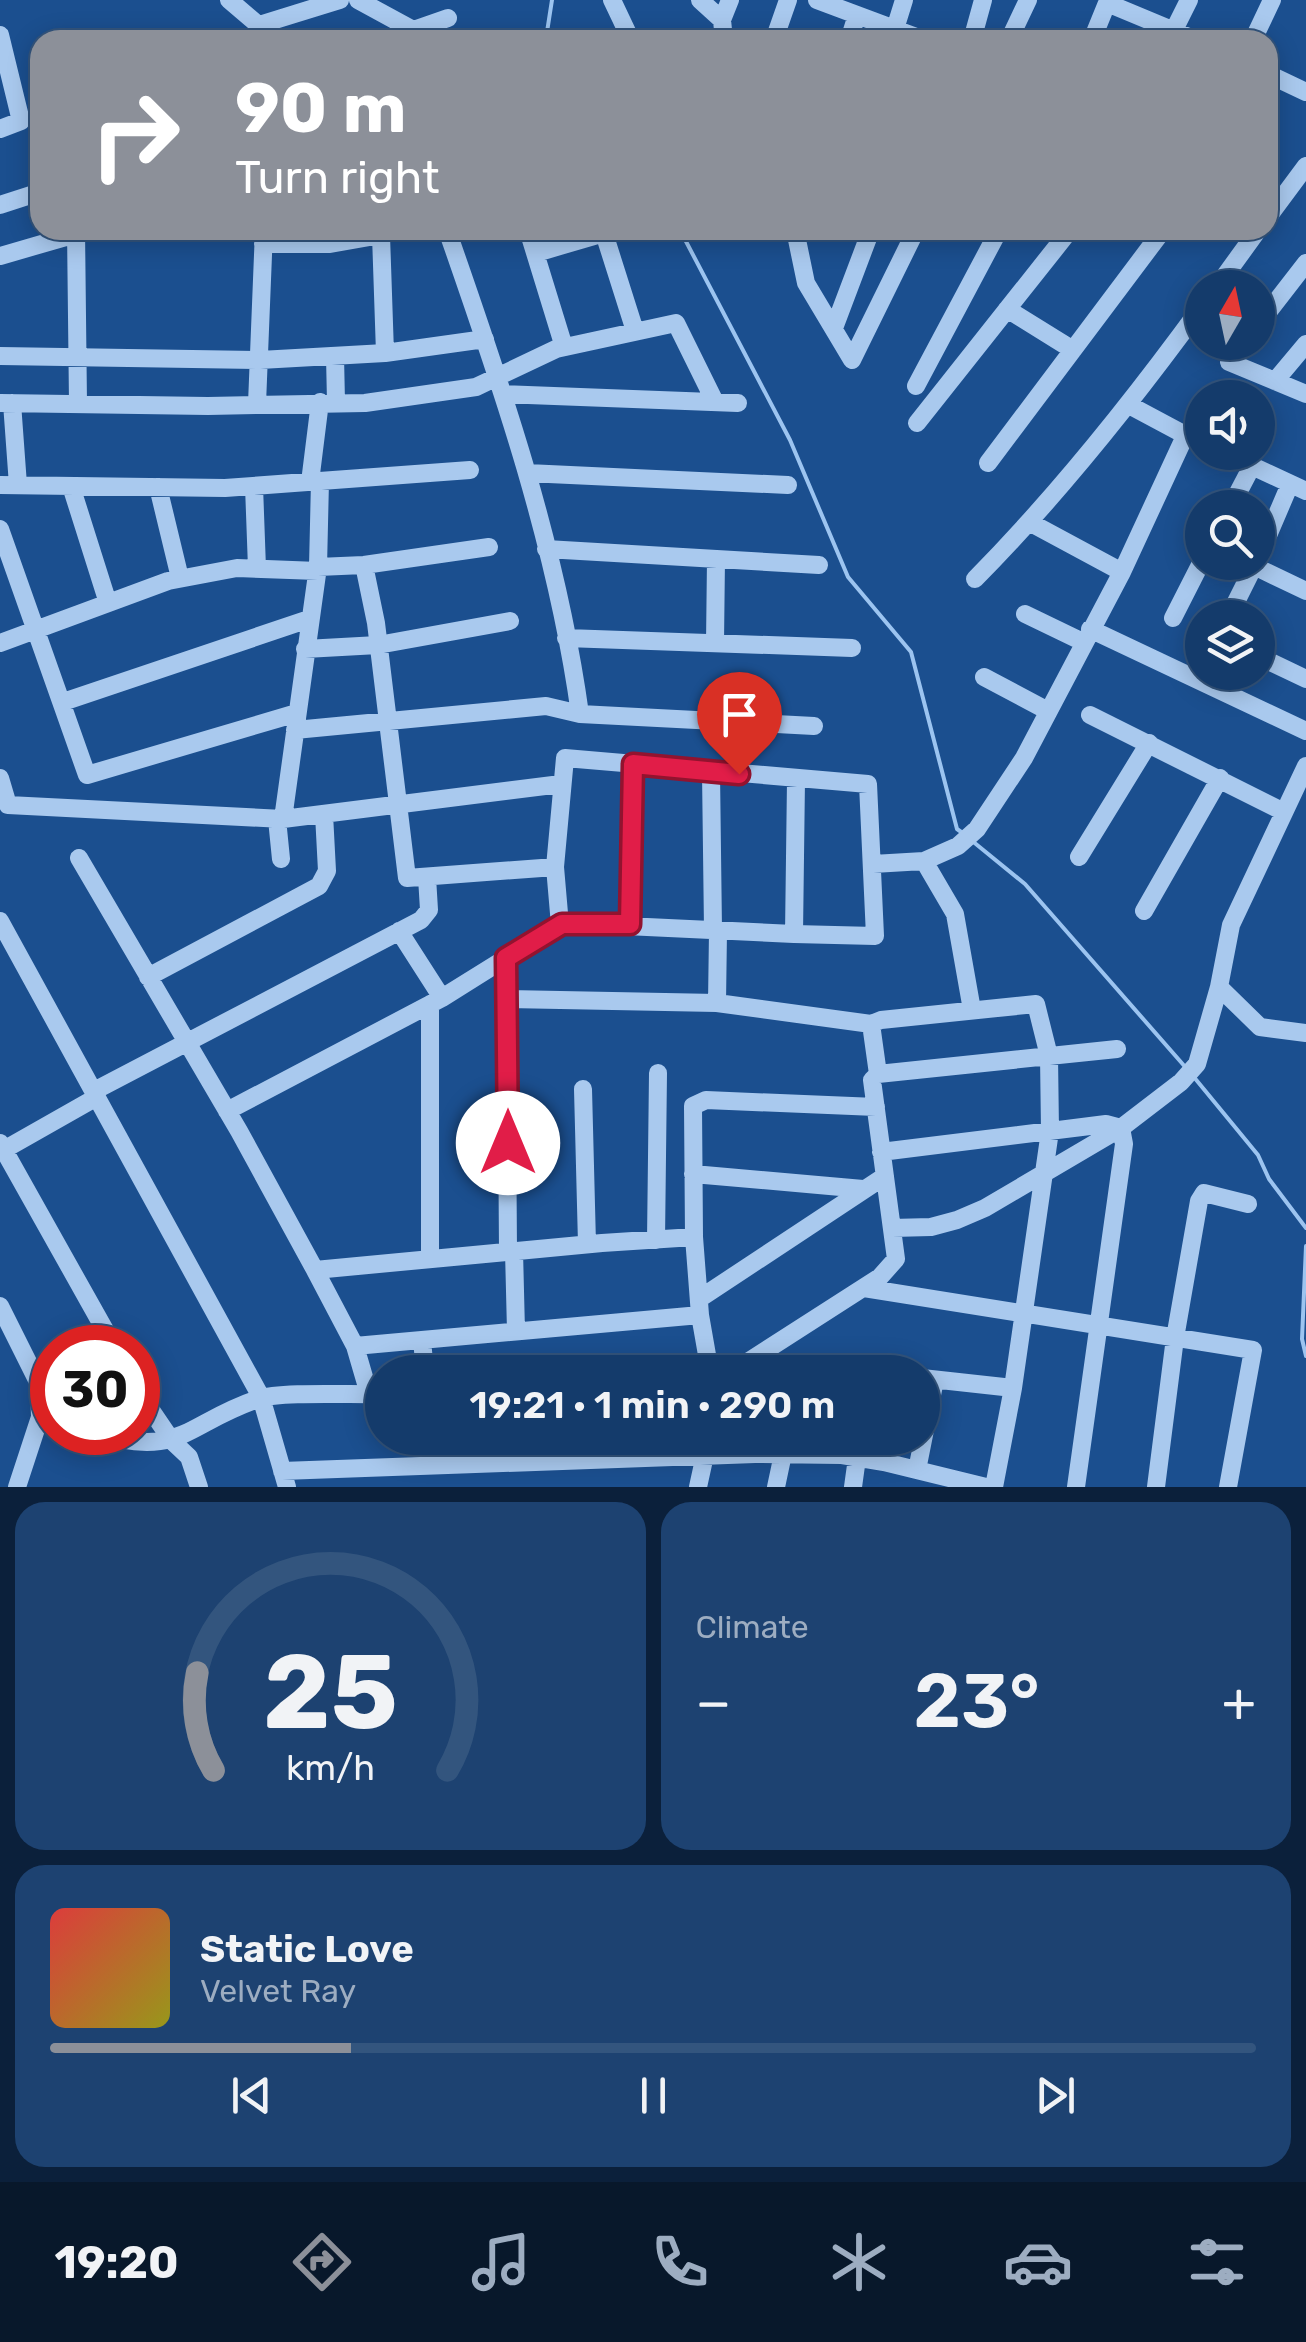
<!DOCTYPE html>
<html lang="en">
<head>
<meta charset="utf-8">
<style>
	:root { --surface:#143b6b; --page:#1d4271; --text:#f1f3f6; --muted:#9dadc1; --line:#33557e; --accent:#8c9099 }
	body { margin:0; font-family:Rubik,sans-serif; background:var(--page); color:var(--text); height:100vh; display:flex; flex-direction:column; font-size:38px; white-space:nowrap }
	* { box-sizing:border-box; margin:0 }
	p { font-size:32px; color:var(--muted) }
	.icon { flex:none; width:55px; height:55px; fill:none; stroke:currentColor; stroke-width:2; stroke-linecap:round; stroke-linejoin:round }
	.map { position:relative; height:1487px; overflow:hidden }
	.panel { display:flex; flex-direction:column; gap:15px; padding:15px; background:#0b203b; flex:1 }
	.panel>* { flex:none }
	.top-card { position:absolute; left:30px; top:30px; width:1248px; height:210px; border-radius:30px; box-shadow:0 5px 25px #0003,0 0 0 2px var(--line); background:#8c9099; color:#fff; overflow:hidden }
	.needle { width:65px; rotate:9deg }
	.controls { position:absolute; left:1185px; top:270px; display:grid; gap:20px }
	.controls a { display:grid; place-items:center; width:90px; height:90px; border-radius:50%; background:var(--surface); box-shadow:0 5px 25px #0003,0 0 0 2px var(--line); font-size:50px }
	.speed { position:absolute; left:30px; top:1325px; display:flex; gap:20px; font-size:50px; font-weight:700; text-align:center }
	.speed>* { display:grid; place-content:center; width:130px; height:130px; border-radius:50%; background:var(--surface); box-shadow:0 5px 25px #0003,0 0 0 2px var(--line); line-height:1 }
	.speed .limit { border:15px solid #d22; background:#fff; color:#111 }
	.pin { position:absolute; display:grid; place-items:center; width:85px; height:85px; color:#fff; margin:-102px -42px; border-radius:50% 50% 50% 0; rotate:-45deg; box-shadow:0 0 10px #0007 }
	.pin .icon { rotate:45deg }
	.me { position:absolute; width:110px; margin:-55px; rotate:0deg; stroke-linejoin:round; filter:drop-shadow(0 0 8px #0008) }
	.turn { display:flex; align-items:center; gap:35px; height:210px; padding:0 40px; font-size:45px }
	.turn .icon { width:130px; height:130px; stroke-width:2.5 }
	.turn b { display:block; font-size:70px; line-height:85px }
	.big { font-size:75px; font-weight:600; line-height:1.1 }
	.panel .card { flex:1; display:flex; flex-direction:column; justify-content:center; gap:15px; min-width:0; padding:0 35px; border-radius:30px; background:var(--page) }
	.panel .dial { align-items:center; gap:0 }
	.dial svg { height:260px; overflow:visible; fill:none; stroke:var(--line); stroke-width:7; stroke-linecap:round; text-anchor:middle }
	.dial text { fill:var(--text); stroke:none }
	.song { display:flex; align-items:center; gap:30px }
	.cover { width:120px; height:120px; border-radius:15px; background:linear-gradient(135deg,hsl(0 70% 55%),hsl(60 70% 35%)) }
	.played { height:10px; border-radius:5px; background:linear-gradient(90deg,var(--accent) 25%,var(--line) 25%) }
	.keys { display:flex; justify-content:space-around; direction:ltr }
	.heat { display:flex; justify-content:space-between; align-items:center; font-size:55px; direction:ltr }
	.panel .tiles { flex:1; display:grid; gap:15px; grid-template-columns:1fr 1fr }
	.card:last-child { grid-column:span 2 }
	.trip { position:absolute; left:365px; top:1355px; width:575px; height:100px; border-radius:50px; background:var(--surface); box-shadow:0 5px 25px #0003,0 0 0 2px var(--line); font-weight:600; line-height:100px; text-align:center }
	.dock { display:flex; height:160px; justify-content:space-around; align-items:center; background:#08182b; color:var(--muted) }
	.dock .icon { width:70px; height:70px }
	.dock .selected { color:var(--accent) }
	.dock b { font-size:45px; color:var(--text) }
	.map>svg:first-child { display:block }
</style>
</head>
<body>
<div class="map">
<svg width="1306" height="1487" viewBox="0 0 1306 1487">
	<rect width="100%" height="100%" fill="#1b4f8f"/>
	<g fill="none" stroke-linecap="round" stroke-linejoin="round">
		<path stroke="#9cc4f0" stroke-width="4" d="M552,0l-5,32 5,8
			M680,230l110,210 58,137 63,75 46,177 7,5
			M971,840l54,44 162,185
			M1193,1076l65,79 11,24 37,49
			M1306,1246l-4,93 4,17"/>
		<path stroke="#a9c9ee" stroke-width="18" d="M229,0l47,40
			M358,0l55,30
			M612,0l19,40
			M700,0l22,20
			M817,0l107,40
			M1109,0l-2,3 89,37
			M259,25l81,-25
			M895,29l9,-29
			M1174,30l15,-30
			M0,35l21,86 -21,8
			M385,40l63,-22
			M724,40l-2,-20 8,-20
			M774,40l14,-40
			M849,40l8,-25
			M972,40l11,-40
			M1009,40l19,-40
			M1092,40l15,-37
			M1253,40l19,-40
			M1268,74l38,18
			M0,205l40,-13
			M1268,217l38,-51
			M76,230l2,173
			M447,230c55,157 110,317 133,484
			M528,230l36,117
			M603,230l32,101
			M795,230l11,53 46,77 64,-130
			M263,244h67l51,-9
			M536,253l68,-20
			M0,256l90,-26
			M1216,288l42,-58
			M1007,309l66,41
			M1258,325l48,-62
			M834,328l37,-98
			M1244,342l-15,20 77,32
			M385,353l100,-14
			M0,356l260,4 125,-7 -4,-118 17,-5
			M335,356l1,46
			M1275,381l31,-37
			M916,386l83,-156
			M503,394l235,9
			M0,403l208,3 157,-3 111,-16 80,-38 120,-26 39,79
			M12,403l6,82
			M257,404l7,-174
			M1129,405l73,39
			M917,423l153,-193
			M1222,452l84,39
			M988,463l175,-233
			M527,473l261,12
			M310,482l10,-80
			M0,485l225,3 245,-18
			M71,486l37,117
			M254,486l3,82
			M158,487l22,91
			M1230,508l22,-42
			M1031,523l91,49
			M0,529l87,246 210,-62
			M546,549l273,16
			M1258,559l32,-75
			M364,565l12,58 31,255 148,-11 10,-109 303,26 7,152 -81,-2
			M1254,566l52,25
			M318,567l46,-2 125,-18
			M975,579c84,-85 157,-177 227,-273
			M1025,614l58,28
			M1173,618l29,-57
			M1228,618l28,-56
			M1090,629l216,102
			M566,638l286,10
			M0,643l168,-62 69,-13 81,3
			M715,643l1,-84
			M305,649l73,-4 132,-24
			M1258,656l48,23
			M984,677l64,34
			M63,702l246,-83
			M1090,715l192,96
			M295,730l251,-24 34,8 234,12
			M1306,766l-75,159 -12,62 41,40 46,6
			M711,772l2,158
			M0,778l8,27 275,14 35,-252 2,-86
			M277,819l4,40
			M283,819l278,-35
			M1079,857l70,-114
			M79,858l160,273 76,139 287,-27 92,-6
			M924,861l31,53 17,96
			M873,864l51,-3 34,-15 19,-17 47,-71 98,-186 63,-136
			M555,867l5,58
			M1144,911l76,-133
			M0,921l261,476 26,90
			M629,925l4,-160
			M399,931l43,67
			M506,958l2,293
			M148,977l171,-91 8,-15 -3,-57
			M507,999l210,4 1,-72
			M717,1003l154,21 10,-4 155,-16 13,52 1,75 -37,257 -91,-10
			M430,1004v254
			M871,1024l7,50
			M583,1089l4,155
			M94,1091l327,-171 8,-10 -2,-33
			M227,1111l215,-113 120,-75 232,11 2,-154
			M0,1143l115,205
			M0,1152l97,-55
			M881,1152l225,-28 15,4 3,16 -48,343
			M693,1174l170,15
			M892,1228l39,-1 26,-7 28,-12 136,-80 60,-46 16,-18 22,-77
			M656,1240l2,-167
			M514,1251l2,80
			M315,1270l40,76 345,-31 -6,-78 -1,-131 13,-6 170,7
			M864,1288l389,62 -25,137
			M699,1299l186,-123
			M0,1306l39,78 1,33 -23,70
			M700,1315l10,57
			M422,1340l3,32
			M355,1346l14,48
			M747,1365l36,-1 83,8
			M732,1372l148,-95 16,-18 -24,-179 6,-6 239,-25
			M138,1391l34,50 17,16 10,30
			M91,1432c90,28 93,-8 167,-33 23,-8 96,-4 124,-5
			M429,1438l2,27
			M917,1470l18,-90
			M282,1471l473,-17 87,1 42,7 102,25
			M698,1487l7,-32
			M776,1487l7,-33
			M853,1487l4,-29
			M994,1487l19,-99
			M1156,1487l19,-149 24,-137 5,-8 44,11"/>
	</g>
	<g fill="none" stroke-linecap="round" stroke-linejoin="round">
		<defs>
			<path id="route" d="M508,1143l-2,-185 56,-34h68l3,-160 106,10"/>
		</defs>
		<use href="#route" stroke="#92132f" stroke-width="25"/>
		<use href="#route" stroke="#e11d48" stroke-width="18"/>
	</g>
</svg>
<div class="controls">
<a><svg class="needle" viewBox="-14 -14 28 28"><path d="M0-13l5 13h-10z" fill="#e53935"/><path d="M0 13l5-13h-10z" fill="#9dadc1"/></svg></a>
<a><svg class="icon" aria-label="sound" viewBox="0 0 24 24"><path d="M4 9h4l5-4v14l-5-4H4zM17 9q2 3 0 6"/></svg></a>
<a><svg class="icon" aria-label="search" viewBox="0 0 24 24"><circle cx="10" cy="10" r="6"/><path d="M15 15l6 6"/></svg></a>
<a><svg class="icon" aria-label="layers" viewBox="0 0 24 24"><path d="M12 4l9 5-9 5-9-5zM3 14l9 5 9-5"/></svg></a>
</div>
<div class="speed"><div class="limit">30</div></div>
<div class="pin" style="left:739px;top:774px;background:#d93025"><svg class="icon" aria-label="arrive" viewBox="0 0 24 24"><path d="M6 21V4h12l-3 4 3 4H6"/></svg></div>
<svg class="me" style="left:508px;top:1143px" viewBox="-20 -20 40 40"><circle r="19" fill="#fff"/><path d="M0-13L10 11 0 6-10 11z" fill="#e11d48"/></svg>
<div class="trip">19:21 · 1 min · 290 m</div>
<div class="top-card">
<div class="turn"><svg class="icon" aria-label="right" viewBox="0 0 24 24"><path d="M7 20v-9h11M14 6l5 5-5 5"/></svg><div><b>90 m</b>Turn right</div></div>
</div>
</div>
<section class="panel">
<div class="tiles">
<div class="card dial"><svg viewBox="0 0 100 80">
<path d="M14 69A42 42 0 1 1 86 69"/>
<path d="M14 69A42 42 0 0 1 9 39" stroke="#8c9099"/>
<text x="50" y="56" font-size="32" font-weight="700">25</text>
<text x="50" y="72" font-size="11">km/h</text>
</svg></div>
<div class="card"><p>Climate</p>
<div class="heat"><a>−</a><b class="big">23°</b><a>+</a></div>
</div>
<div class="card">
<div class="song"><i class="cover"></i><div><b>Static Love</b><p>Velvet Ray</p></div></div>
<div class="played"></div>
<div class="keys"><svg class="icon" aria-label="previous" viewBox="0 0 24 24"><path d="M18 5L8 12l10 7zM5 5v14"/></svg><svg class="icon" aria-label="pause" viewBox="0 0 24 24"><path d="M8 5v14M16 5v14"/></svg><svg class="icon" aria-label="next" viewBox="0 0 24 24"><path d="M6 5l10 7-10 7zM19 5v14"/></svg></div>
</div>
</div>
</section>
<nav class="dock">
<b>19:20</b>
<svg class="icon selected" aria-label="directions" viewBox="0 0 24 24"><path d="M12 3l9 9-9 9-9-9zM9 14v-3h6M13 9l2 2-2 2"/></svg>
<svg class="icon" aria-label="music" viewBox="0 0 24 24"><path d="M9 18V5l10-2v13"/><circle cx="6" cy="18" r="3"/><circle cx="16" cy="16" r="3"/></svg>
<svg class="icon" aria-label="phone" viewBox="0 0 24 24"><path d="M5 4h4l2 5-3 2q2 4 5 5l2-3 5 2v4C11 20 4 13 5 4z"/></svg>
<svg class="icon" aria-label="climate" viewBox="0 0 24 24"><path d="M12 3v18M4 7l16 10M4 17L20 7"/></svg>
<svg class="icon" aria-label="car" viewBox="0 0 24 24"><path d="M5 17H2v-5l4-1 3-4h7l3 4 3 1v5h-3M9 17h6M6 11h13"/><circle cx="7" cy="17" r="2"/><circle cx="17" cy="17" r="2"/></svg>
<svg class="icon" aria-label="filters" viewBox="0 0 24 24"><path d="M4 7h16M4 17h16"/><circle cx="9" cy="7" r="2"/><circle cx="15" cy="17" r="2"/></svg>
</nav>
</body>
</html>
